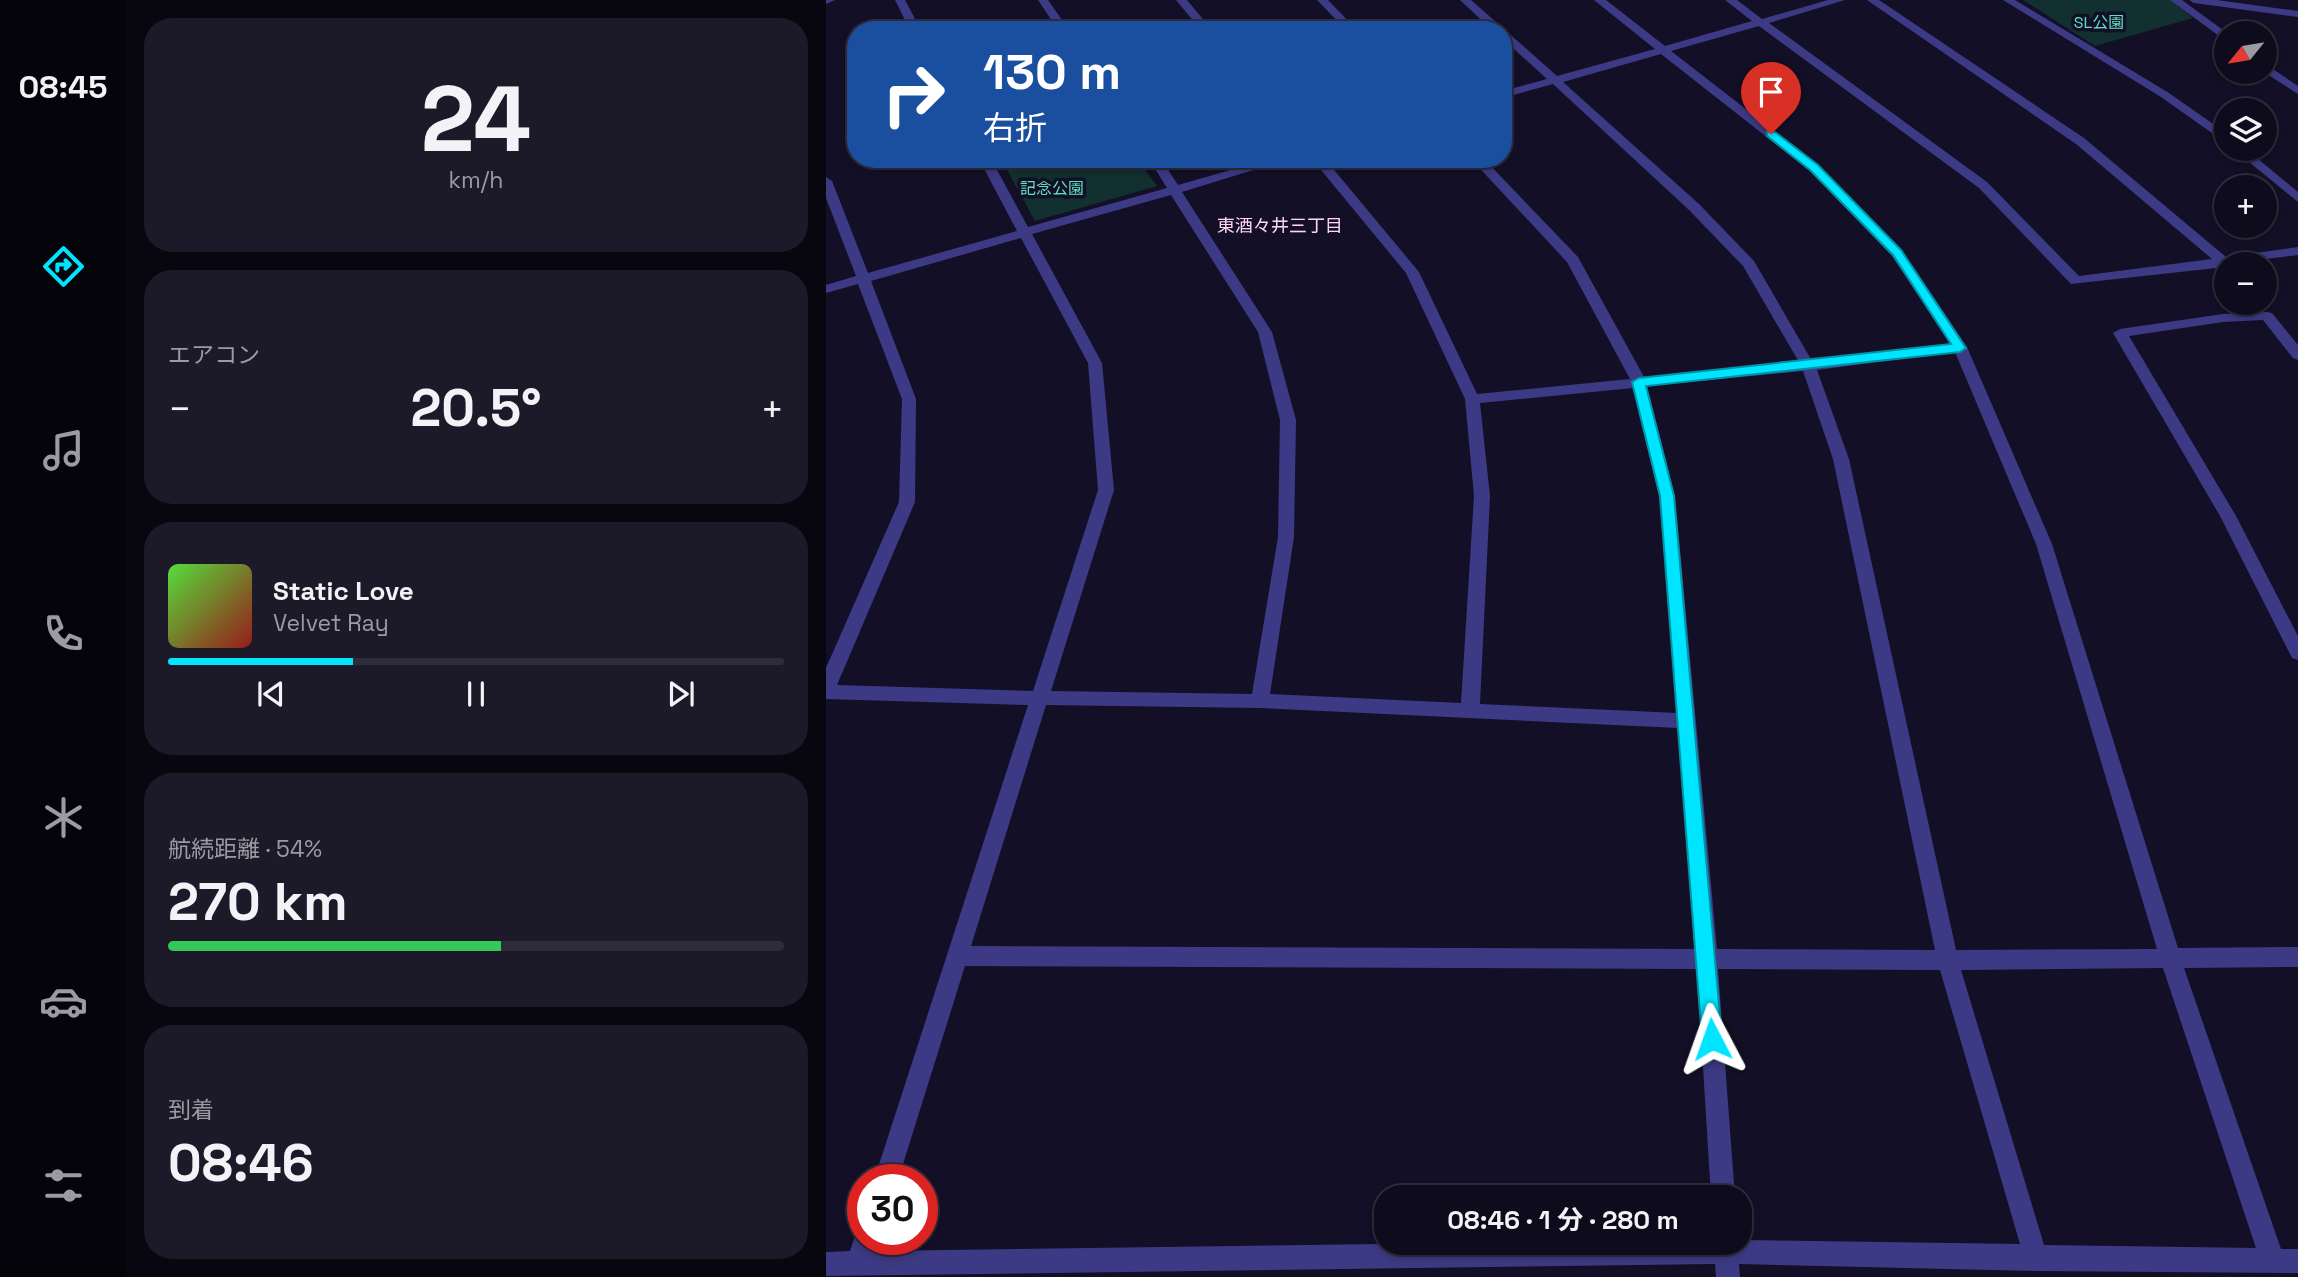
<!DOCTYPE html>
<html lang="ja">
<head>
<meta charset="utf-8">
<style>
	:root { --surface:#0e0b1c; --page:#1c1929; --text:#f1f3f6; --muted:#9b9ba3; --line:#2e2b3b; --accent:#00e5ff }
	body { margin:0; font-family:"Space Grotesk","Noto Sans JP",sans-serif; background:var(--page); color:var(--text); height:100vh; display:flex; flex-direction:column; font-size:26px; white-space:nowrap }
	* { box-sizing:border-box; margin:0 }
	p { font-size:23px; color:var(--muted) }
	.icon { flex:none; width:38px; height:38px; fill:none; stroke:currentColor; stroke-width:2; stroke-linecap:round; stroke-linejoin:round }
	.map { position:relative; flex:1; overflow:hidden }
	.sheet { display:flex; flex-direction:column; gap:18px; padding:18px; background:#08060f; width:700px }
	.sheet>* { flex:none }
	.top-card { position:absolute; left:21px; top:21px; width:665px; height:147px; border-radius:28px; box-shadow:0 4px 10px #0003,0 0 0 2px var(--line); background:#1a4fa0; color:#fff; overflow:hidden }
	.needle { width:46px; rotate:240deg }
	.buttons { position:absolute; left:1388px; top:21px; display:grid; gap:14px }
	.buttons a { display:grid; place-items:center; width:63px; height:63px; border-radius:50%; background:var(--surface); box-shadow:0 4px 10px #0003,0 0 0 2px var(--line); font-size:35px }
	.speed { position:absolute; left:21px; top:1164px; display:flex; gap:14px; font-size:35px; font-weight:700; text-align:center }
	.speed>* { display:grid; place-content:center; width:91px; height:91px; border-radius:50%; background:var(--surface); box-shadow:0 4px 10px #0003,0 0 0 2px var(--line); line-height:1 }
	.speed .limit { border:10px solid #d22; background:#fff; color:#111 }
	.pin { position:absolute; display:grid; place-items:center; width:60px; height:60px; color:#fff; margin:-72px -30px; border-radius:50% 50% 50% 0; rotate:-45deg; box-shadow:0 0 7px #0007 }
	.pin .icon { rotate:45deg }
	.me { position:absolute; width:77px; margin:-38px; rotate:356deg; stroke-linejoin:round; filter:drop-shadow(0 0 5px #0008) }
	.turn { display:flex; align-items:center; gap:24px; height:147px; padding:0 21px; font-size:32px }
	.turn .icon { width:91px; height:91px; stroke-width:2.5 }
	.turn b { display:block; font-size:49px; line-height:60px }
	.big { font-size:52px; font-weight:700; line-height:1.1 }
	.sheet .widget { flex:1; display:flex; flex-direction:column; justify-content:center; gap:10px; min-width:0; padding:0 24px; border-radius:28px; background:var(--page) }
	.sheet .dial { align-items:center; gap:0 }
	.dial b { font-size:91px; line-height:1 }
	.song { display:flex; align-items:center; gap:21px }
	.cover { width:84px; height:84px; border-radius:10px; background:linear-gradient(135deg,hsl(110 70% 55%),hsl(0 70% 35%)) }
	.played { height:7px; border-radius:4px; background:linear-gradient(90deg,var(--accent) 30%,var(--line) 30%) }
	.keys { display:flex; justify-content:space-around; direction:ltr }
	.heat { display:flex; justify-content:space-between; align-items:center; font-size:38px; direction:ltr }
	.charge { height:10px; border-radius:5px; background:linear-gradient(90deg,#34c759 54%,var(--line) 0) }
	.trip { position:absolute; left:548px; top:1185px; width:378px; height:70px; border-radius:28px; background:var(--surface); box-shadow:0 4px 10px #0003,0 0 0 2px var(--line); font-weight:700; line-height:70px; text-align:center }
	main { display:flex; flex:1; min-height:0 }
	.dock { display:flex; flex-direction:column; width:126px; justify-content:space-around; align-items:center; background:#06040b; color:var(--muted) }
	.dock .icon { width:49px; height:49px }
	.dock .current { color:var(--accent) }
	.dock b { font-size:32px; color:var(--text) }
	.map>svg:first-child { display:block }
</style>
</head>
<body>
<main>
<nav class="dock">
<b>08:45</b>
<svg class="icon current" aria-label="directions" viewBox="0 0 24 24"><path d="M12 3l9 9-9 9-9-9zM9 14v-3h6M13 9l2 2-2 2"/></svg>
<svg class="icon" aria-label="music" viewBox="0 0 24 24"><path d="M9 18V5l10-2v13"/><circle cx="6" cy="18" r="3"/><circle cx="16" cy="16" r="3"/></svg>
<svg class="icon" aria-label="phone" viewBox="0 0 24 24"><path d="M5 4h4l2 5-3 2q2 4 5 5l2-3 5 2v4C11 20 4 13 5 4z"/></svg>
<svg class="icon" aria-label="climate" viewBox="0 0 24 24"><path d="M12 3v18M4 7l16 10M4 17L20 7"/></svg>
<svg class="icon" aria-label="car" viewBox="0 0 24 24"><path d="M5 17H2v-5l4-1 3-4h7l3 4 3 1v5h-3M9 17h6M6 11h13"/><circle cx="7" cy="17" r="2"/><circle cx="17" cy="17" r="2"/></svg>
<svg class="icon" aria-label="filters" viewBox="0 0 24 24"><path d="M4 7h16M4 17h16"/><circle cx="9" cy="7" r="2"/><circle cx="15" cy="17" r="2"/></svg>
</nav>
<section class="sheet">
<div class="widget dial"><b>24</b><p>km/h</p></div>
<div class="widget"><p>エアコン</p>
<div class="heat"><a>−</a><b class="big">20.5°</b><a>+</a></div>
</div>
<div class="widget">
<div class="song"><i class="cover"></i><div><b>Static Love</b><p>Velvet Ray</p></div></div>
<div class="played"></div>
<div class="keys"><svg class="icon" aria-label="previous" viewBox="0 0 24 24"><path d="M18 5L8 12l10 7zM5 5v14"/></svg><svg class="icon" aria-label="pause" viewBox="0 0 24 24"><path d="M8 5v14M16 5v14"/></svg><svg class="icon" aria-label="next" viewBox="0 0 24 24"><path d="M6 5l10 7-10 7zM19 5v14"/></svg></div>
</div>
<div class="widget"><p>航続距離 · 54%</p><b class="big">270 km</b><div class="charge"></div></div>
<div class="widget"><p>到着</p><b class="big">08:46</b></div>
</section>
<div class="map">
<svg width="1472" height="1277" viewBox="0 0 1472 1277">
	<rect width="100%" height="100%" fill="#130f26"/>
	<path fill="#12302f" d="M1197,0h148l22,18 -98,28z
		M175,159h136l20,27 -122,35z"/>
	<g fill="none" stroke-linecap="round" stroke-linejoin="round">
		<path fill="#3d3a85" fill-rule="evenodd" d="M0,0h9l-9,4z
			M69,0h10l16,30h-11z
			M212,0h10l21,30h-11z
			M350,0h11l25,30h-11z
			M491,0h11l29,30h-11z
			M634,0h11l86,76 98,-27 -61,-49h12l59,46 87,-25 -27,-21h12l25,19 66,-19h17l-76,23 218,159 92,94 133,-17 -136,-115 -209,-144h12l205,138 142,119 72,-10v8l-72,9 -1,3 -154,17 -92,-96 -220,-162 -88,25 147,114 84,85 65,97 85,197 126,404 120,-1v20l-114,1 97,281h17v24l-262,-2 -297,-7 1,13h-24l-1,-13 -889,12v-24l24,-1 7,-21 6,-2v11h15l-4,12 654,-9h212v-2l280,4 -80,-274 -222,-1 17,228h-24l-14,-228 -732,-3 -67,214h-24l154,-475 -202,-6v-31l73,-166 3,-103 -44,-115 -32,9v-8l30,-9 -30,-78v-21l6,4 36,92 149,-42 -38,-72h12l37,68 139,-39 -18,-29h12l17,26 91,-26h20l-107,33 90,140 24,88 -2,117 -24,157 191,9 13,-207 -9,-97 -59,-126 -94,-114h13l94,113 58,122 153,-15 -63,-117 -96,-103h13l94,98 66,120 155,-15 -56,-96 -54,-56 -136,-126 -50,14v-7l44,-12 -44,-40v-9h-11zM835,54l149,117 82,85 59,88 -139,17 -58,-100 -55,-57 -136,-122zM345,195l87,137 22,88 -2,117 -26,157 -201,-3 63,-201 -12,-127 -70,-129zM195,238l67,125 10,127 -65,201 -196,-6 78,-183 1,-103 -45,-118zM1129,352l81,192 121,405 -201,1 -107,-491 -32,-89zM977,371l30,88 102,491 -218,-1 -42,-453 -28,-110zM807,388l26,108 18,217 -197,-9 10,-208 -10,-93zM220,705l214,3 418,20 18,221 -725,-3zM1337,968l93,280 -212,-3 -83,-275z
			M1177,0h12l154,93 57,40v10l-65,-46z
			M1344,0h12l45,33 -1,8z
			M1363,0h28l81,11v6l-104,-14z
			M1438,63l34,23v8l-34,-22z
			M1407,149h13l52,43v10z
			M1441,312l5,1 26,32v15l-5,-2 -30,-38 -40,2 -94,14 107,180 62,120v24l-6,-2 -72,-142 -107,-183 7,-4 103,-15z"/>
	</g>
	<path fill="#00e5ff" stroke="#0095a6" stroke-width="2" d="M941,132h8l43,33 83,85 65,98 -6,4 -314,34 28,110 48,543 -3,7 -7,2 -7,-2 -3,-7 -42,-543 -28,-114 7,-4 312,-34 -58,-89 -83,-85 -43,-34z"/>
	<g text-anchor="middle" stroke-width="7" stroke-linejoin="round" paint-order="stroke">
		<g font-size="16" fill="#5fe0c0" stroke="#130f26">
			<text x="1273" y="28">SL公園</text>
			<text x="226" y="194">記念公園</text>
		</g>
		<g font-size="18" fill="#ffd6f0" stroke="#130f26">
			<text x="454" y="232">東酒々井三丁目</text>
		</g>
	</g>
</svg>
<div class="buttons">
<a><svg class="needle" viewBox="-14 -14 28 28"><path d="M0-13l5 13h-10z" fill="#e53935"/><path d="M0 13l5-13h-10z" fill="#9b9ba3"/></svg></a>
<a><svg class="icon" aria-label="layers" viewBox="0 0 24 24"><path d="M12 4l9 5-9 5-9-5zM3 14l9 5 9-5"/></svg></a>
<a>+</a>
<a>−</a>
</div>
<div class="speed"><div class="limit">30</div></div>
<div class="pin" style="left:945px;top:134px;background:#d93025"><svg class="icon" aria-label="arrive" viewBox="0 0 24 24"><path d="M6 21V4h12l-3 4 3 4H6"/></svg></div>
<svg class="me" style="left:886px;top:1039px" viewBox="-20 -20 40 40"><path d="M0-17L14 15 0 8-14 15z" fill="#00e5ff" stroke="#fff" stroke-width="4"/></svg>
<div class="trip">08:46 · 1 分 · 280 m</div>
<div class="top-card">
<div class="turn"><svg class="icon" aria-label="right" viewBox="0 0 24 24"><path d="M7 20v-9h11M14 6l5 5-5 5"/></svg><div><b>130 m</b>右折</div></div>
</div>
</div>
</main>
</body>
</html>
